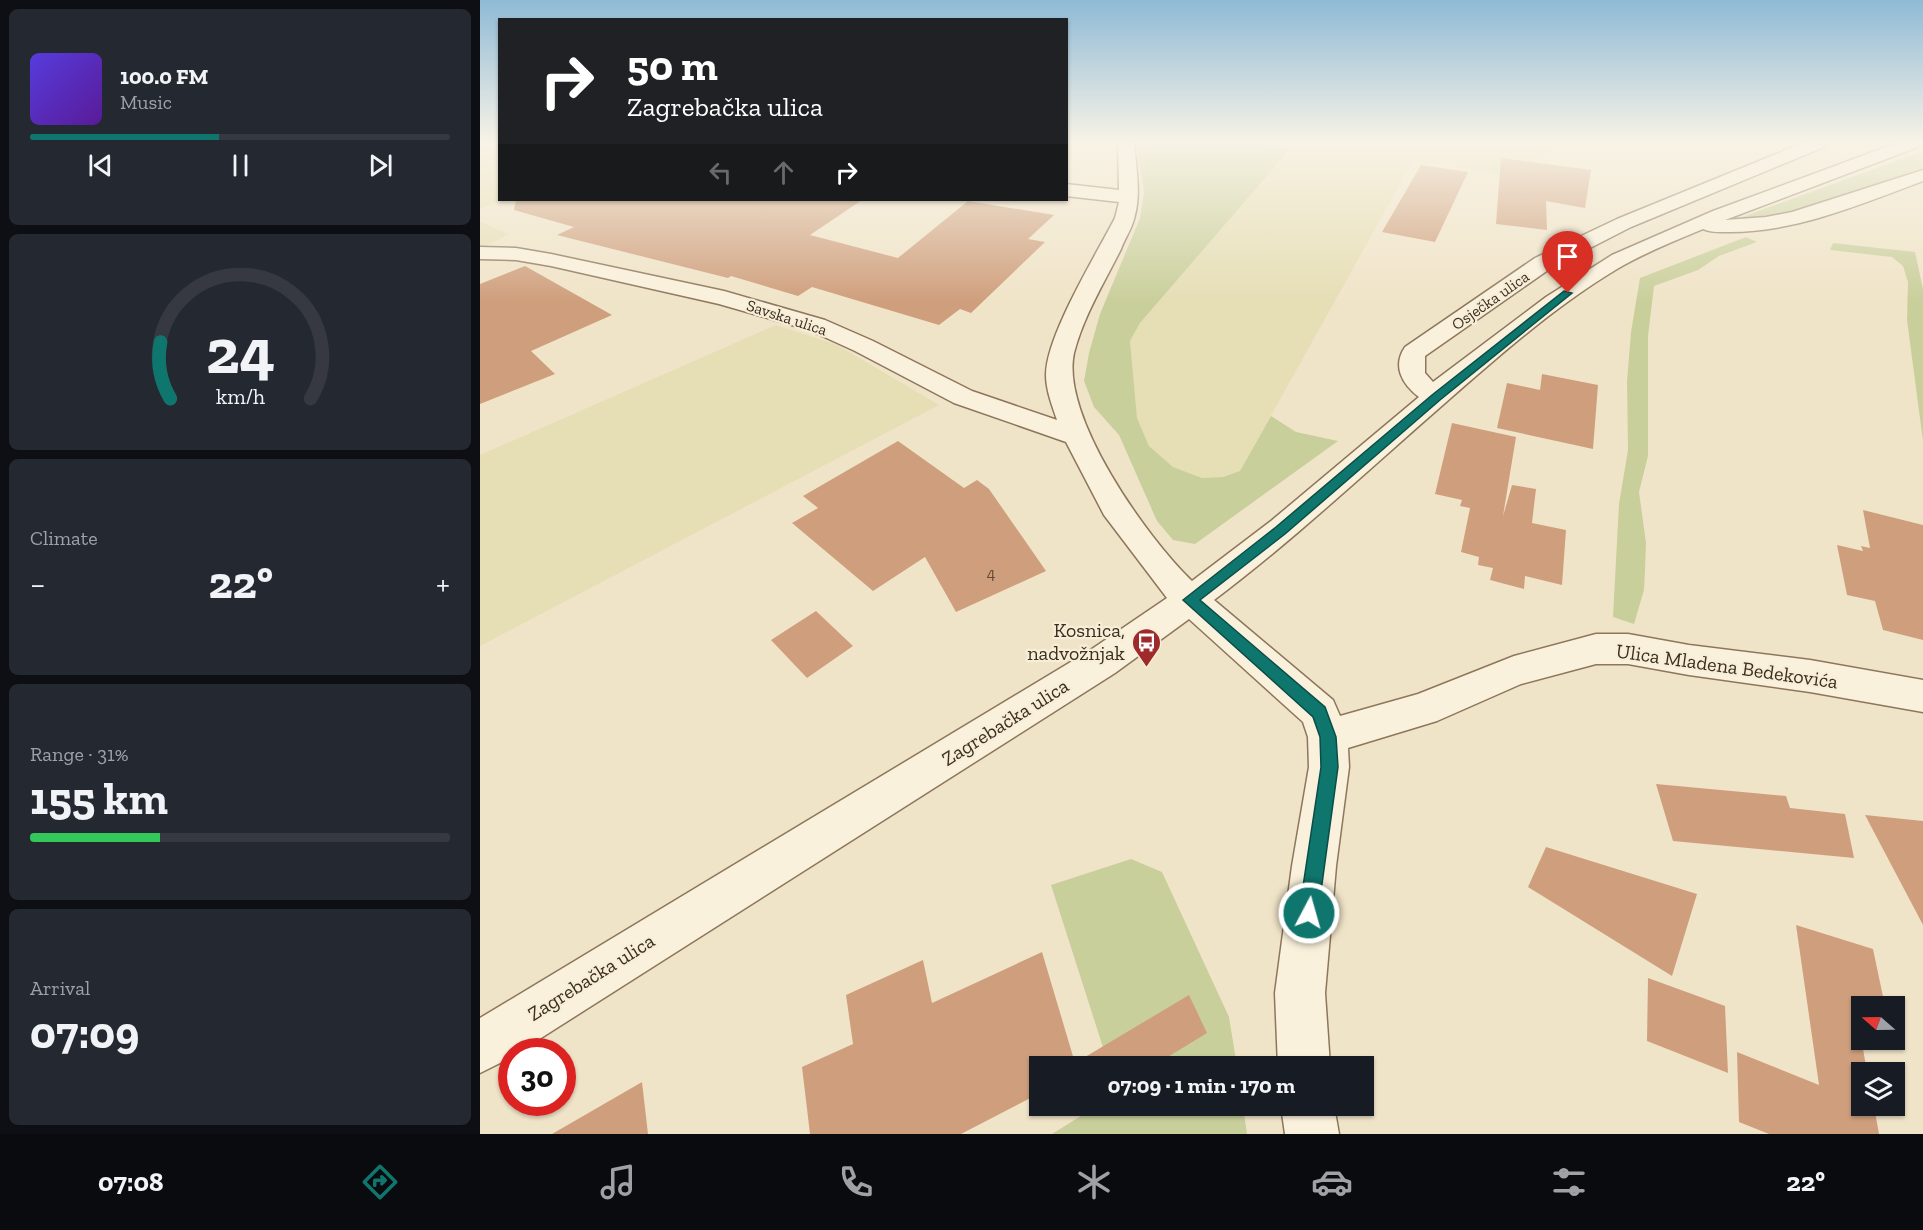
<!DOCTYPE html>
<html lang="en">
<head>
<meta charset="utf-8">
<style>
	:root { --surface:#171b24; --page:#242831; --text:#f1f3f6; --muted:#9ea1a6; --line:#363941; --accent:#0f766e }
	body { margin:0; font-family:"Zilla Slab",serif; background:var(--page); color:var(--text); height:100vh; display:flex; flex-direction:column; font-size:22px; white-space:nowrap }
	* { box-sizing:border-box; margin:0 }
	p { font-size:20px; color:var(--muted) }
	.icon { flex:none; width:33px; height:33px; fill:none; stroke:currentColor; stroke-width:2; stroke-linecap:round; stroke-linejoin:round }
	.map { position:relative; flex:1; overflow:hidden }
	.side { display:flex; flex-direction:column; gap:9px; padding:9px; background:#0d0f14; width:480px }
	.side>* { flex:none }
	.guide { position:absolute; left:18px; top:18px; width:570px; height:183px; border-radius:0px; box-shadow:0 2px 4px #0004; background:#202124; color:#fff; overflow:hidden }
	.needle { width:39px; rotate:290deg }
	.fabs { position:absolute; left:1371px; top:996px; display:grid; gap:12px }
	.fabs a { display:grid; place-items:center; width:54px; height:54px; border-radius:0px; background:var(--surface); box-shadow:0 2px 4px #0004; font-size:30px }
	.speed { position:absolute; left:18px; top:1038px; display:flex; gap:12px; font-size:30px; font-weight:700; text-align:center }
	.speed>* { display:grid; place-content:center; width:78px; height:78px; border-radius:50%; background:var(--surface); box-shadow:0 2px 4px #0004; line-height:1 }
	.speed .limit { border:9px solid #d22; background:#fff; color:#111 }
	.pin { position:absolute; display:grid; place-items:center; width:51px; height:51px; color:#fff; margin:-62px -26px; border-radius:50% 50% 50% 0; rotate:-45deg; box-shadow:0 0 6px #0007 }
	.pin .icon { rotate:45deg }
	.me { position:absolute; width:66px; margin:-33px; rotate:6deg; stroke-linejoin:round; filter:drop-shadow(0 0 4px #0008) }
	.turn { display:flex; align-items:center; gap:21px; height:126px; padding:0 30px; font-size:27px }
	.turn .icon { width:78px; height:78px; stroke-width:2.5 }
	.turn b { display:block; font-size:42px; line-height:51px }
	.lanes { display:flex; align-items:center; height:57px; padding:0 30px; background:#0003; justify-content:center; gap:30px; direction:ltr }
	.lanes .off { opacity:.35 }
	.big { font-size:45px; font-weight:800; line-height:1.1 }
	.side .tile { flex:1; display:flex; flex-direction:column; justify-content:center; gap:9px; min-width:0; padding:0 21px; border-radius:9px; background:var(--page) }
	.side .dial { align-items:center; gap:0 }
	.dial svg { height:156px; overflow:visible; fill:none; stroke:var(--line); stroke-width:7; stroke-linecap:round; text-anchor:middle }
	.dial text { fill:var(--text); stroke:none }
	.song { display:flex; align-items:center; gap:18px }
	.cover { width:72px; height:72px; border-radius:9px; background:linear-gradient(135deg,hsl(250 70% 55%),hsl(270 70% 35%)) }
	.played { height:6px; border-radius:3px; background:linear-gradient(90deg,var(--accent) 45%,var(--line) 45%) }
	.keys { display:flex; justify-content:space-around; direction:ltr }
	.heat { display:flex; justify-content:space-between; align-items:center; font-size:33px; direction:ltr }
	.charge { height:9px; border-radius:4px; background:linear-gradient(90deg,#34c759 31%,var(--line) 0) }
	.trip { position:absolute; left:549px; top:1056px; width:345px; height:60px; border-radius:0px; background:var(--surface); box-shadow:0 2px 4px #0004; font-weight:800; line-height:60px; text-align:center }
	.tabs { display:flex; height:96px; justify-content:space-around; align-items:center; background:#090b0e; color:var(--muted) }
	.tabs .icon { width:42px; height:42px }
	.tabs .current { color:var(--accent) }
	.tabs b { font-size:27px; color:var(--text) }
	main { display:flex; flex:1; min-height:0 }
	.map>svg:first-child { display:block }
</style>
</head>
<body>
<main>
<section class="side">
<div class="tile">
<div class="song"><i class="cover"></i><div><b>100.0 FM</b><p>Music</p></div></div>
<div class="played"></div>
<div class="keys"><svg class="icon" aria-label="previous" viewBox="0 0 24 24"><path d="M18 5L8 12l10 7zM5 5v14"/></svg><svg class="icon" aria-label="pause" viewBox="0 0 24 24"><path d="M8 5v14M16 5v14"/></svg><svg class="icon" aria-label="next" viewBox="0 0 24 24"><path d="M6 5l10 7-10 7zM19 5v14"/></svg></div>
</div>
<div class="tile dial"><svg viewBox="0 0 100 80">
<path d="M14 69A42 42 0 1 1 86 69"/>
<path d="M14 69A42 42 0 0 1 9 40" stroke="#0f766e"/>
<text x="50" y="56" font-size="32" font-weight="700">24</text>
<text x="50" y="72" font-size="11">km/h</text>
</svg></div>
<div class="tile"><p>Climate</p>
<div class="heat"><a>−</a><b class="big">22°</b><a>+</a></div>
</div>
<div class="tile"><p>Range · 31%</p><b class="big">155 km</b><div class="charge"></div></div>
<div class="tile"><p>Arrival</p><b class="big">07:09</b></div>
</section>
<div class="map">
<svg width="1443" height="1134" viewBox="0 0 1443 1134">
	<rect width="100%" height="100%" fill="#f0e4c8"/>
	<path fill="#e6deb5" d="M0,143h19l1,57h4l-24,9z
		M768,143h316l-50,33 -101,-15 -173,310 -17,6 -21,1 -29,-11 -24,-21 -12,-28 -7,-77 10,-18 150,-174z
		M0,222l29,12 -29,15z
		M296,325l61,20 102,60 -459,241v-191z"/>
	<path fill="#c9cf9b" d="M656,143h112l43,5 -151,175 -10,18 7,77 12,28 24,21 29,11 21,-1 17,-6 31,-55 25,16 42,9 -143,103 -22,-4 -16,-19 -38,-86 -25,-28 -10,-26 5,-28 11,-39 40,-96 4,-25z
		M1443,151v18l-17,6c-57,21 -111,42 -172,45z
		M1266,237l11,5 -38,14 -21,14 -44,16 -6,50v120l-9,36 7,51 -1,28 -1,19 -10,34 -21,-7 6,-113 9,-54 -1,-68 4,-50 9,-54z
		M1353,243l82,9 8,37v152l-16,-121 1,-38 -5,-16 -11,-9 -62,-7z
		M651,859l31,13 67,145 8,49h-128l-58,-181z
		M617,1106h146l4,28h-195z"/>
	<path fill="#cf9f7d" d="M1021,158l90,12 -6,38 -39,-7 1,29 -51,-6z
		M941,165l47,7 -33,70 -53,-10z
		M36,200h346l-52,35 88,23 70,-57 86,14 -26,24 17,3 -74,71 -11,-4 -21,16 -127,-38 -14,9 -67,-20 -3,2 -171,-43 17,-8 -60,-17z
		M45,266l87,49 -81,36 24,23 -75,30v-120z
		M1062,374l56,11 -5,64 -96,-21 10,-45 33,7z
		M972,423l64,14 -13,79 9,-31 24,4 -4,34 34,7 -4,55 -37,-9 -1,13 -34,-9 3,-12 -15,-3 1,-8 -18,-5 9,-44 -10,-2 2,-6 -27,-6z
		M418,441l66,47 13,-8 12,9 57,82 -90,41 -31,-55 -52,34 -81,-68 26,-15 -15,-12z
		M1383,510l60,15v115l-40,-10 -8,-29 -28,-6 -10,-50 26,6 -2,-5 9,2z
		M336,611l37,35 -46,32 -36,-38z
		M1176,784l130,12 4,12 55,6 9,44 -181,-17z
		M1385,815l58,6v104z
		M1066,847l151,47 -25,82 -144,-89z
		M1316,925l77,24 12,57h-23v37l5,29h-5v34h12l5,28h-110l-30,-12 -2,-70 82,33z
		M562,952l33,111 114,-68 18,38 -54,33h-113v27l-79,41h-151l-8,-67 51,-23 -7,-49 77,-35 9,43z
		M1168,978l77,28 3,67 -81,-32z
		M162,1082l6,52h-96z"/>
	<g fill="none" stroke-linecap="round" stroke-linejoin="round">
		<defs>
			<path id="minor" d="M638,143h16c2,24 7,49 1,72 -2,12 -10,23 -14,34 -16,32 -38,68 -47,104 -14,63 73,185 118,228l79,-60 148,-124c-17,-13 -27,-31 -14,-50l130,-89 82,-39 186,-76h23l-2,4 -193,80 -80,41 -126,88v17l8,9 113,-85 66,-42 101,-44 184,-68h23l-2,4 -193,73 41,-3 26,-5 131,-42v11c-62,23 -126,51 -193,51 -9,0 -19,1 -27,-3 -29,12 -59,24 -86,40 -62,37 -118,87 -172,134 -76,66 -150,136 -231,197l119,100 7,16 78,-22 96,-38 82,-22h32l61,11 121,15 113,20v32l-113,-20 -121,-17 -61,-11h-32l-75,20 -84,37 -89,27 1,19 -13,99 -11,127 5,73h-52l-3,-73 17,-127 17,-99 -1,-30 -5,-15 -114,-103 -74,54 -596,379h-7v5l-32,16v-55l609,-367 78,-53 -63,-83 -38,-73 -112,-39 -99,-52 -46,-21 -90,-26 -168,-38 -35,-6 -36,-1v-12l36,1 35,6 173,37 101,29 48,21 99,50 85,29c-5,-15 -11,-30 -11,-45 0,-39 50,-120 69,-157l4,-16 -53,-6v-12l53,6z
				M801,1106h53l5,28h-54z"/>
		</defs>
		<use href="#minor" stroke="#8d765c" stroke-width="3"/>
		<use href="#minor" fill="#faf1dc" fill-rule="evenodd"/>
	</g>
	<linearGradient id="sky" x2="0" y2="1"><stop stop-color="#8fbad6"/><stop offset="0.47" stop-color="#f8f3e6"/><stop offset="1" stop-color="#f8f3e6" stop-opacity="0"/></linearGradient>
	<rect width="1443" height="302" fill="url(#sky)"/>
	<path fill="#0f766e" stroke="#0a4d48" stroke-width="1.5" d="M1084,291l8,2 -132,107 -155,134 -85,66 125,107 11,30 2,30 -20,146 -2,7 -7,3 -7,-3 -3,-7 22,-146 -1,-30 -7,-20 -130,-117 93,-73 156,-132z"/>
	<defs>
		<symbol id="bus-pin" viewBox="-11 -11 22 30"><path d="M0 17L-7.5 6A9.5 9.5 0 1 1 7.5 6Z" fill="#9e2a2b" stroke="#f7eed8"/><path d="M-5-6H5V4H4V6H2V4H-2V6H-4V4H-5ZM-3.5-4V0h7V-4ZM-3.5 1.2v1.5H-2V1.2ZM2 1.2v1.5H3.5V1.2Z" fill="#fff"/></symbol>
	</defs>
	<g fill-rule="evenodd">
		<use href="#bus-pin" x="650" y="626" width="33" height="45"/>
	</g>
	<g text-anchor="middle" stroke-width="4.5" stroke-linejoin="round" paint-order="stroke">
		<g font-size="16" fill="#3d2e20" stroke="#f7eed8">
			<text transform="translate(1010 300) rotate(-35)" y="6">Osječka ulica</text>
			<text transform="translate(307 317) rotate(18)" y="6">Savska ulica</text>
		</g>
		<g font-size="16" fill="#624a37">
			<text x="511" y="579">4</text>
		</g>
		<g font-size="20" fill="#3d2e20" stroke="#f7eed8" text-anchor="end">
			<text x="645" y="637">Kosnica,<tspan x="645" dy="23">nadvožnjak</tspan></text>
		</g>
		<g font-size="20" fill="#3d2e20" stroke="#f7eed8">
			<text transform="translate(1247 666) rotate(8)" y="7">Ulica Mladena Bedekovića</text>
			<text transform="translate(525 722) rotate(-32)" y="7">Zagrebačka ulica</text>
			<text transform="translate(111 977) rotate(-32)" y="7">Zagrebačka ulica</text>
		</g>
	</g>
</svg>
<div class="fabs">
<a><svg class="needle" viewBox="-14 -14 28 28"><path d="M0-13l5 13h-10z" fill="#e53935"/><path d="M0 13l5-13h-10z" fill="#9ea1a6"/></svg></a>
<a><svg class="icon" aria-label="layers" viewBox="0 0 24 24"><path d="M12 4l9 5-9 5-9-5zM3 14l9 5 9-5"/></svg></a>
</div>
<div class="speed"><div class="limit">30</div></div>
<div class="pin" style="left:1088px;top:293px;background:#d93025"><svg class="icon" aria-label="arrive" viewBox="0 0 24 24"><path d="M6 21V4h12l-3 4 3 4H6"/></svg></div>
<svg class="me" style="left:829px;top:913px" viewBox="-20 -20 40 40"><circle r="17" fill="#0f766e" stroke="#fff" stroke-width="3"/><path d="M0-11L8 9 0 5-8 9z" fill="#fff"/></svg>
<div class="trip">07:09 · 1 min · 170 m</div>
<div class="guide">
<div class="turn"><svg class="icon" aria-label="right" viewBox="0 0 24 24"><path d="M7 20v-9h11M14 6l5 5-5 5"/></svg><div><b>50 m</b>Zagrebačka ulica</div></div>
<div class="lanes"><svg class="icon off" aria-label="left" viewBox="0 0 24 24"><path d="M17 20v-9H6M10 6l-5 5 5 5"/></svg><svg class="icon off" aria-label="ahead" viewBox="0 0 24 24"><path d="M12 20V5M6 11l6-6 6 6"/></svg><svg class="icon" aria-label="right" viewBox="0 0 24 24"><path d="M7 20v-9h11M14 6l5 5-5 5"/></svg></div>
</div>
</div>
</main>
<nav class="tabs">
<b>07:08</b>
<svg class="icon current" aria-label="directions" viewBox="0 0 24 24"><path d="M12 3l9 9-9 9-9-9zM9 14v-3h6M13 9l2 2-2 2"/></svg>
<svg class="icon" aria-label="music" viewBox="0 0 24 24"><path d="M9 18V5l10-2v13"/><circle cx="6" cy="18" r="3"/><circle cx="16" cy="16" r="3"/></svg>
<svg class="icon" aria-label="phone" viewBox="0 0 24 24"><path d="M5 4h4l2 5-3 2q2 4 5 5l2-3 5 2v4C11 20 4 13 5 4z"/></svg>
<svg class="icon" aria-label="climate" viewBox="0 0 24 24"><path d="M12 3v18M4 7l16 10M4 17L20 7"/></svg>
<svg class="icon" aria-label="car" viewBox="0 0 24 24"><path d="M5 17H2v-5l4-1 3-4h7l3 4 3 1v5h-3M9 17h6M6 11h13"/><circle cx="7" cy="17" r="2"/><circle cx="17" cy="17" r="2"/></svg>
<svg class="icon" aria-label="filters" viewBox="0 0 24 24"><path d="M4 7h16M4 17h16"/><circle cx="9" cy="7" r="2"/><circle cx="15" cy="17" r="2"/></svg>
<b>22°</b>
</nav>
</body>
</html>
